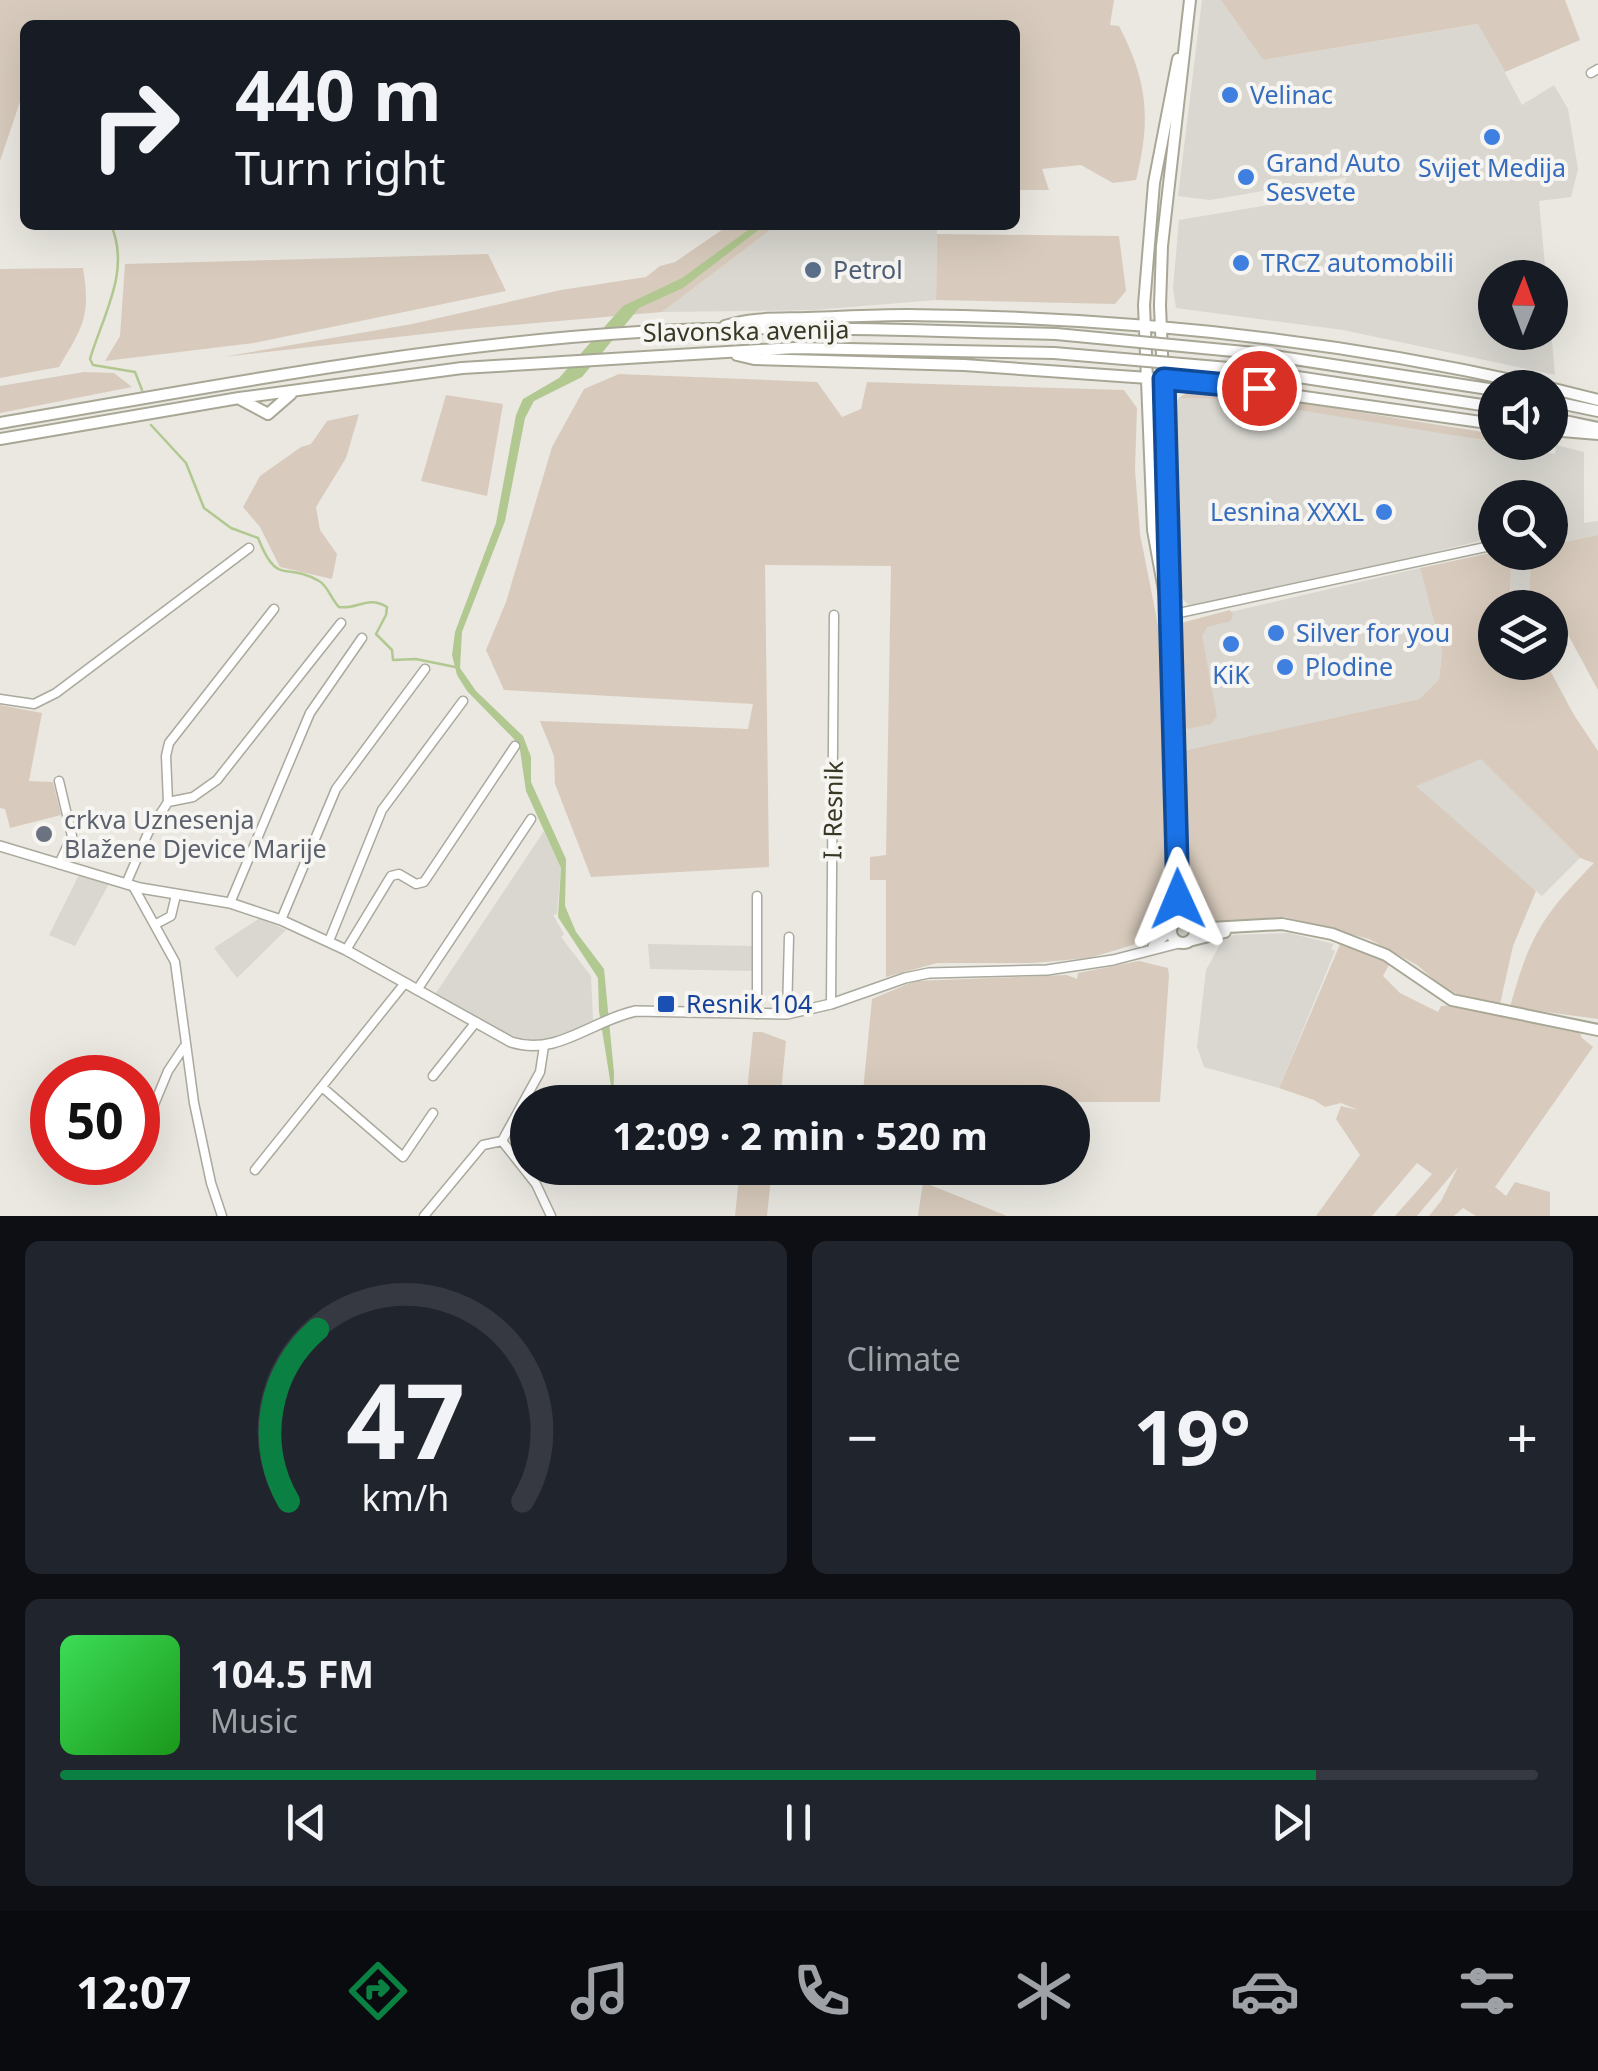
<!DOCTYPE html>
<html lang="en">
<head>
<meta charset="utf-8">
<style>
	:root { --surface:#171b24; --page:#20242c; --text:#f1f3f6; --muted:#9ea1a6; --line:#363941; --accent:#0b8043 }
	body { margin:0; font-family:"Noto Sans",sans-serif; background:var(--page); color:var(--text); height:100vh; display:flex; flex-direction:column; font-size:38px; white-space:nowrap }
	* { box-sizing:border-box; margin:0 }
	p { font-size:32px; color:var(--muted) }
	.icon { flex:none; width:55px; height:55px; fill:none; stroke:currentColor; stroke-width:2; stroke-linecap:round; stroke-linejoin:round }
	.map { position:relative; height:1216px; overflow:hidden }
	.panel { display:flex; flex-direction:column; gap:25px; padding:25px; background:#0d0f14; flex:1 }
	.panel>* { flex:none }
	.hud { position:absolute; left:20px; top:20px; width:1000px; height:210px; border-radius:15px; box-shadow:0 10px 40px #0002; background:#171b24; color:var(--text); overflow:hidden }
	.needle { width:65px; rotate:1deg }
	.buttons { position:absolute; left:1478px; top:260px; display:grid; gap:20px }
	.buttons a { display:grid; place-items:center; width:90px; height:90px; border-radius:50%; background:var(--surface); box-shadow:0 10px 40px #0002; font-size:50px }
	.speed { position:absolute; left:30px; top:1055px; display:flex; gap:20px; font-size:50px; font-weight:700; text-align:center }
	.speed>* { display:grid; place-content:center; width:130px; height:130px; border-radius:50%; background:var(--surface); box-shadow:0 10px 40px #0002; line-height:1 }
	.speed .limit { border:15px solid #d22; background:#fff; color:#111 }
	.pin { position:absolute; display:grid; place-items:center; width:85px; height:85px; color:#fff; margin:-42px; border:5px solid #fff; border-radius:50%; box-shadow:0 2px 10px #0007 }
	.me { position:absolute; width:110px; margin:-55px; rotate:359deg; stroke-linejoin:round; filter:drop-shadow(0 0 8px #0008) }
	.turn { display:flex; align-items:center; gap:35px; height:210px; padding:0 50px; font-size:45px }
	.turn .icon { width:130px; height:130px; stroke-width:2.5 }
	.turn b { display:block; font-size:70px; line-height:85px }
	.big { font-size:75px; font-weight:700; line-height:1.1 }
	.panel .tile { flex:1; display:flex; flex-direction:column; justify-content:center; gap:15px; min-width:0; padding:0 35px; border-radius:15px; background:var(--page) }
	.panel .dial { align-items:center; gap:0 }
	.dial svg { height:260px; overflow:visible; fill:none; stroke:var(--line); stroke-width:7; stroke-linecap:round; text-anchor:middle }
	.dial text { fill:var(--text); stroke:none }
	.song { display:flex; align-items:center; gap:30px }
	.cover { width:120px; height:120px; border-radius:15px; background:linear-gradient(135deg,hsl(130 70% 55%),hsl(120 70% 35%)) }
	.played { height:10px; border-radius:5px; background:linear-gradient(90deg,var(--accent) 85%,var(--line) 85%) }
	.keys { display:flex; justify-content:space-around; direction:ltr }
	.heat { display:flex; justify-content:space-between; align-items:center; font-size:55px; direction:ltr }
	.panel .tiles { flex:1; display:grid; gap:25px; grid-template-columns:1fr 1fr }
	.tile:last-child { grid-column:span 2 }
	.trip { position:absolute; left:510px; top:1085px; width:580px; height:100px; border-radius:50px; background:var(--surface); box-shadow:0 10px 40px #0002; font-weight:700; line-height:100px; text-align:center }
	.dock { display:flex; height:160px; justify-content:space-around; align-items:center; background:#090b0e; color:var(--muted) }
	.dock .icon { width:70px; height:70px }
	.dock .on { color:var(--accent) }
	.dock b { font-size:45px; color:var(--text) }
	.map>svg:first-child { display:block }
</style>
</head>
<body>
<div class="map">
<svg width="1598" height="1216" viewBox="0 0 1598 1216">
	<rect width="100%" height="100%" fill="#eae8e1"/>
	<path fill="#d9d7d0" d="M1202,0h19l42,60 216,-36 43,81 32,-20 14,24 10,60 -7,28 -32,4 7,76 -51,1v54h55v-12l5,55 -212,-45 -167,-22 -3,-20 6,-68 162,-27 6,-16 -137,23 -32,-4z
		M777,225h160l-1,75 -122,10 -152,2z
		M1179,398l39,1 161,22 176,33 1,-9 28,7v71l14,-2v14l-48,10v-47h-55v39l-85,21 -221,47 -10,-10 -3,-191z
		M1511,553h20l-2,54 -19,1z
		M1420,568l22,84 -3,27 -20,20 -237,52 1,-128z
		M1481,758l99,100 -38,38 -127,-110z
		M544,831l17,37 -4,46 -4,1 11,19 -3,3 30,39 2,45 -29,15 -25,8 -42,-13 -63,-35z
		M80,873l30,9 -35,64 -26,-11z
		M260,918l26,12 -49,48 -23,-30z
		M1289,933l45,11 -3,5 4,2 -56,137 -75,-21 -7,-20 9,-77 16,-29 12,-6z
		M648,944l105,2v25l-103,-2z"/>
	<path fill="#d8cbbd" d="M0,0h1114l-4,25 9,1c29,56 32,93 17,154l-23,3 -32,-18 -39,4 7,21h-34v-165h-990v62l-25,74z
		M1221,0h344l15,40 -75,32 -27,-48 -215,36z
		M729,225h48l-115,87 -195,17 -244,28 189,-33 149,-34 85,-13 14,-11 15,-4z
		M937,234l182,2 7,55 -11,13 -179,-4z
		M488,254l18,37 -252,52 -149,18 15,-25 5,-72z
		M83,268c8,48 0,59 -24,99l-59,11v-109z
		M84,372l30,1 18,14 -132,26v-27z
		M619,374l198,8 25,35 19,-8 6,-27 257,8 13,18 -2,62 5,64 20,101 7,209 -1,75 -33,26 -44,13 -56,5h-96l-51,14v-97h-16v-23l16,-2 5,-289 -126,-1 4,302 -178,10 -36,-93 -1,-28 -14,-35 208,8 5,-25 -249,-14 -18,-40 20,-48 46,-155 32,-58z
		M1200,391l46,9 51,2 198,32v8l-190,-31 -87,-12 -39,-1 9,-6z
		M446,395l57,9 -16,92 -66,-15z
		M359,414l-13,44 -30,49 4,23 17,24 -5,25 -52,-12 -20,-40 -17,-20 17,-31 41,-29 10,-3 16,-23z
		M1598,535v155l-32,-59 -16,8v-31l-21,-1 2,-54 19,-1v-7z
		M1495,552l16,1 -1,54 -15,1v54l51,1 28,52 24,36v268l-88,-12c20,-72 32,-91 84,-144l-14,-5 -99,-99 -65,27 120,105 -23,55 -13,58 -41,-9 -15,-7 -27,-23 -48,-26 -84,-22 -74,6 -19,-11 -3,-13 -7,-148 237,-52 20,-20 3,-27 -22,-84z
		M1230,610l3,4 -2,7 -24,6 -5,9 15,80 -6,8 -23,5 -7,-5v-101z
		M0,705l42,8 -13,68 24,1 8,33 -51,13 -5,-19 -5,-1z
		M1341,942l35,11 14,10 -7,13 17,17 38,19 3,-6 12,-1 127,25 1,7 12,10 -98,140 11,9 9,-14 35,10v24h-74l-13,-8 -9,8h-25l12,-15 17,-34 -41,49h-22l37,-42 -15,-11 -45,53h-56l44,-61 -24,-36 5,-13 17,4 -17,-7 -16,4 -11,-7 -35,-12z
		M1139,961l29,7 1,8 -9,126h-298l10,-103 43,-18 152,-6 10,4 1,-6z
		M753,1032h9l24,9 -6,61h-34z
		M740,1168h32l-5,48h-32z
		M923,1182l84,34h-89z"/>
	<path fill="#b1c890" d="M755,225h10l-82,63 -44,20 -57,69 -48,24 -9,17 -20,103 -43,111 -2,36 16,23 47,45 8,21v25l35,77 -1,47 11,26 28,37 10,104 -1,29h-5l3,-16 -12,-75 -1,-33 -40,-61 3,-49 -35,-77 -6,-41 -6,-11 -47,-48 -10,-16 -5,-20 3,-23 41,-109 20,-108 7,-16 36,-21 64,-72 59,-28z"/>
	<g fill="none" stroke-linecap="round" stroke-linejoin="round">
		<path stroke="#b1c890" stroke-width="2.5" d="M111,225c20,46 -8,90 -21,134l3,6 42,7 7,18
			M151,425l35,38 18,45 27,20 27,10c20,50 27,23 61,43 9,5 12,18 20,26 18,3 29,-12 48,0l-1,8 -10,19 16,16 1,10 23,-1 39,8"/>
		<defs>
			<path id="minor" d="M1591,73l7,-4
				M1170,618l9,-5 316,-68
				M0,699l34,5 22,-11 193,-145
				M168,802l25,-5 24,-17 124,-157
				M59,864l13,-28 -13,-55
				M126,884l22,-51 20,-31 -2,-46 3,-13 105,-134
				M133,886l42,76 19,141 17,80 11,33
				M230,903l80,-190 52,-75
				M281,920l55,-131 89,-120
				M156,924l15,-8 5,-21
				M329,941l53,-131 81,-109
				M346,950l45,-74 8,-2 17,10 8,-2 91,-136
				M417,990l114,-171
				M831,1004l3,-389
				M757,1014v-118
				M787,1014l2,-77
				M433,1076l43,-54
				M322,1087l81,70 30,-44
				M151,1112l17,-41 16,-24
				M502,1141l34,43 15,32
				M255,1170l150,-187
				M424,1216l59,-71 19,-4 38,-69 4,-26"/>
			<path id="tertiary" d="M0,846l140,42 90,15 51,17 65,30 165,92c46,15 81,-22 125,-31l151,3 44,-10 74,-26 24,-5 118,-3 66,-10 66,-17
				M1153,946l17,-15"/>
			<path id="secondary" d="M725,326c28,-9 55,-7 83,-8 33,-1 66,-3 99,-3 215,2 430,24 640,73
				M1255,353l240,37
				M737,355l17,4 210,6 227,16 304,43
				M1252,370l243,37
				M1550,388l48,12
				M240,399l28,15 23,-20
				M1550,401l48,10
				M1550,418l48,10
				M0,423c212,-36 424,-78 639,-91 139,-8 278,-1 417,2
				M1550,430l48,4
				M0,439l239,-41 223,-30 333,-20 259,5
				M1167,607l-14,-77 -9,-225 10,-122 24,-124
				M1171 931a12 12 0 1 1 24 0a12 12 0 1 1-24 0Z
				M1174,922l4,-23 -6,-310 -12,-283 2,-60 28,-246
				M1193,924l17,4 72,-4 50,10 54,21 66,45 146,30
				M1189,941l36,-9"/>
		</defs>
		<use href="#minor" stroke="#aaa99d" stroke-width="11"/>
		<use href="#tertiary" stroke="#aaa99d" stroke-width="12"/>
		<use href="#secondary" stroke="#a8a796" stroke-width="14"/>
		<use href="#minor" stroke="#fff" stroke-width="8"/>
		<use href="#tertiary" stroke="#fff" stroke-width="9"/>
		<use href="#secondary" stroke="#fff" stroke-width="10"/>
		<defs>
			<path id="secondary-bridge" d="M1056,334l199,19
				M1054,353l198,17"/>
		</defs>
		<use href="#secondary-bridge" stroke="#a8a796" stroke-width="14" stroke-linecap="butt"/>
		<use href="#secondary-bridge" stroke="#fff" stroke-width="10"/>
	</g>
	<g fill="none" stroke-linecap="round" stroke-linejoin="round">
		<defs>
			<path id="route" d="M1178,899l-14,-520 95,9"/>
		</defs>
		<use href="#route" stroke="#114b97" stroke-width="25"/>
		<use href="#route" stroke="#1a73e8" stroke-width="18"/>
	</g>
	<g fill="#3f7fe0" stroke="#f7f5f1" stroke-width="4">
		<circle cx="1230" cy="95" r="10"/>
		<circle cx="1492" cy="137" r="10"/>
		<circle cx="1246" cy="177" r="10"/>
		<circle cx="1241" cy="263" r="10"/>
		<circle cx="1384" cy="512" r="10"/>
		<circle cx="1276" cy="633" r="10"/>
		<circle cx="1231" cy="644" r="10"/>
		<circle cx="1285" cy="667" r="10"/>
	</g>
	<circle fill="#5c6f8a" stroke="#f7f5f1" stroke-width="4" cx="813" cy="270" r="10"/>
	<circle fill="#6b7280" stroke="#f7f5f1" stroke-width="4" cx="44" cy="834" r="10"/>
	<rect fill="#1a4fb4" stroke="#f7f5f1" stroke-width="4" x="656" y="994" width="20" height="20" rx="5"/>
	<g text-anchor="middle" stroke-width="8" stroke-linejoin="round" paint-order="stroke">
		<g font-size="25" fill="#366cbe" stroke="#f7f5f1" text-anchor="start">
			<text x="1250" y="104">Velinac</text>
			<text x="1266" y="172">Grand Auto<tspan x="1266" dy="29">Sesvete</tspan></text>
			<text x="1492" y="177" text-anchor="middle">Svijet Medija</text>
			<text x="1261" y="272">TRCZ automobili</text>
			<text x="1364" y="521" text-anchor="end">Lesnina XXXL</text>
			<text x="1296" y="642">Silver for you</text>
			<text x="1305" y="676">Plodine</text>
			<text x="1231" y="684" text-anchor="middle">KiK</text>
		</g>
		<g font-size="25" fill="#4e5e75" stroke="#f7f5f1" text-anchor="start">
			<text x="833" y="279">Petrol</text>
		</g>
		<g font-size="25" fill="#383824" stroke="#f7f5f1">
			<text transform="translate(746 331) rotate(-1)" y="9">Slavonska avenija</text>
			<text transform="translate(833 810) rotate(-89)" y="9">I. Resnik</text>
		</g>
		<g font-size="25" fill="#5b616d" stroke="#f7f5f1" text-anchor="start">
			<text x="64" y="829">crkva Uznesenja<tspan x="64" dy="29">Blažene Djevice Marije</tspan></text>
		</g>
		<g font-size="25" fill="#164399" stroke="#f7f5f1" text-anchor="start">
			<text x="686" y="1013">Resnik 104</text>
		</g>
	</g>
</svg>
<div class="buttons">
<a><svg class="needle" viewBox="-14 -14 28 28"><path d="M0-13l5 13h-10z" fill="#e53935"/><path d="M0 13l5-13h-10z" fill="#9ea1a6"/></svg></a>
<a><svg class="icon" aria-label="sound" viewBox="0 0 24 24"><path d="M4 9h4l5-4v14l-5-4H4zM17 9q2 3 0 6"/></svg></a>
<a><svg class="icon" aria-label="search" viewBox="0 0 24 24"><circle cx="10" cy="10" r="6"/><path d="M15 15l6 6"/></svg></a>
<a><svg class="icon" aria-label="layers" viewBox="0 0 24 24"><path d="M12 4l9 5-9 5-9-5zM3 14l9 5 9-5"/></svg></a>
</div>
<div class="speed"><div class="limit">50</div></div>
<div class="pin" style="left:1259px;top:388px;background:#d93025"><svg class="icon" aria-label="arrive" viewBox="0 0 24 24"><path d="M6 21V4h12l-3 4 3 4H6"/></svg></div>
<svg class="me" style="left:1178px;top:899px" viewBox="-20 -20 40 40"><path d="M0-17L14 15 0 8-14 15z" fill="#1a73e8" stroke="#fff" stroke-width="4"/></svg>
<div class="trip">12:09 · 2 min · 520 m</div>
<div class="hud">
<div class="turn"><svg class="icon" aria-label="right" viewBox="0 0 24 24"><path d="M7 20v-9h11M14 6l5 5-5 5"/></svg><div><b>440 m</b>Turn right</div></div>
</div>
</div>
<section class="panel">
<div class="tiles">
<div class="tile dial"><svg viewBox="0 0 100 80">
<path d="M14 69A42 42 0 1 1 86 69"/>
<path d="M14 69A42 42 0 0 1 23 16" stroke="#0b8043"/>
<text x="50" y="56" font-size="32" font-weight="700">47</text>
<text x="50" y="72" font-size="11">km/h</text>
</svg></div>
<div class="tile"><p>Climate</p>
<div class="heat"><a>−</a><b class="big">19°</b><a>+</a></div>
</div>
<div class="tile">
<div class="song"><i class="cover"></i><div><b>104.5 FM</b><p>Music</p></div></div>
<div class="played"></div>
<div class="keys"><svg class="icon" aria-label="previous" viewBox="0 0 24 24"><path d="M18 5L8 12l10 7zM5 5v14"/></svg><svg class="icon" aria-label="pause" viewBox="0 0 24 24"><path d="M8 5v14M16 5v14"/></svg><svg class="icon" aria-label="next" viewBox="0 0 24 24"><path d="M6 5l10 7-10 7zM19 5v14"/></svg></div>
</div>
</div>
</section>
<nav class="dock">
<b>12:07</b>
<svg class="icon on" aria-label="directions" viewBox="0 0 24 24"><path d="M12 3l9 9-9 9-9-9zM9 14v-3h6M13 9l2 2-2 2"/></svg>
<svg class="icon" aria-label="music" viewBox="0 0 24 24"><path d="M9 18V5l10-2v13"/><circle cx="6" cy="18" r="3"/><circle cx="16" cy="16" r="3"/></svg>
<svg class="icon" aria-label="phone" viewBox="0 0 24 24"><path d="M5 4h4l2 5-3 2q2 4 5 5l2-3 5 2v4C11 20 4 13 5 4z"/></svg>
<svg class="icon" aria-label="climate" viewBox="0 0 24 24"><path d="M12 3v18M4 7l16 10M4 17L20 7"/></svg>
<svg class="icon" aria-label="car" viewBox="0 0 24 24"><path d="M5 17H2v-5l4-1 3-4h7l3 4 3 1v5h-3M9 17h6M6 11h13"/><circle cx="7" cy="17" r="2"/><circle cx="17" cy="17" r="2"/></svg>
<svg class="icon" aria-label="filters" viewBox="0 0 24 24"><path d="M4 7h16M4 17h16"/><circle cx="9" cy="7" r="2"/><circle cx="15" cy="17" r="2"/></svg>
</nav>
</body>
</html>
